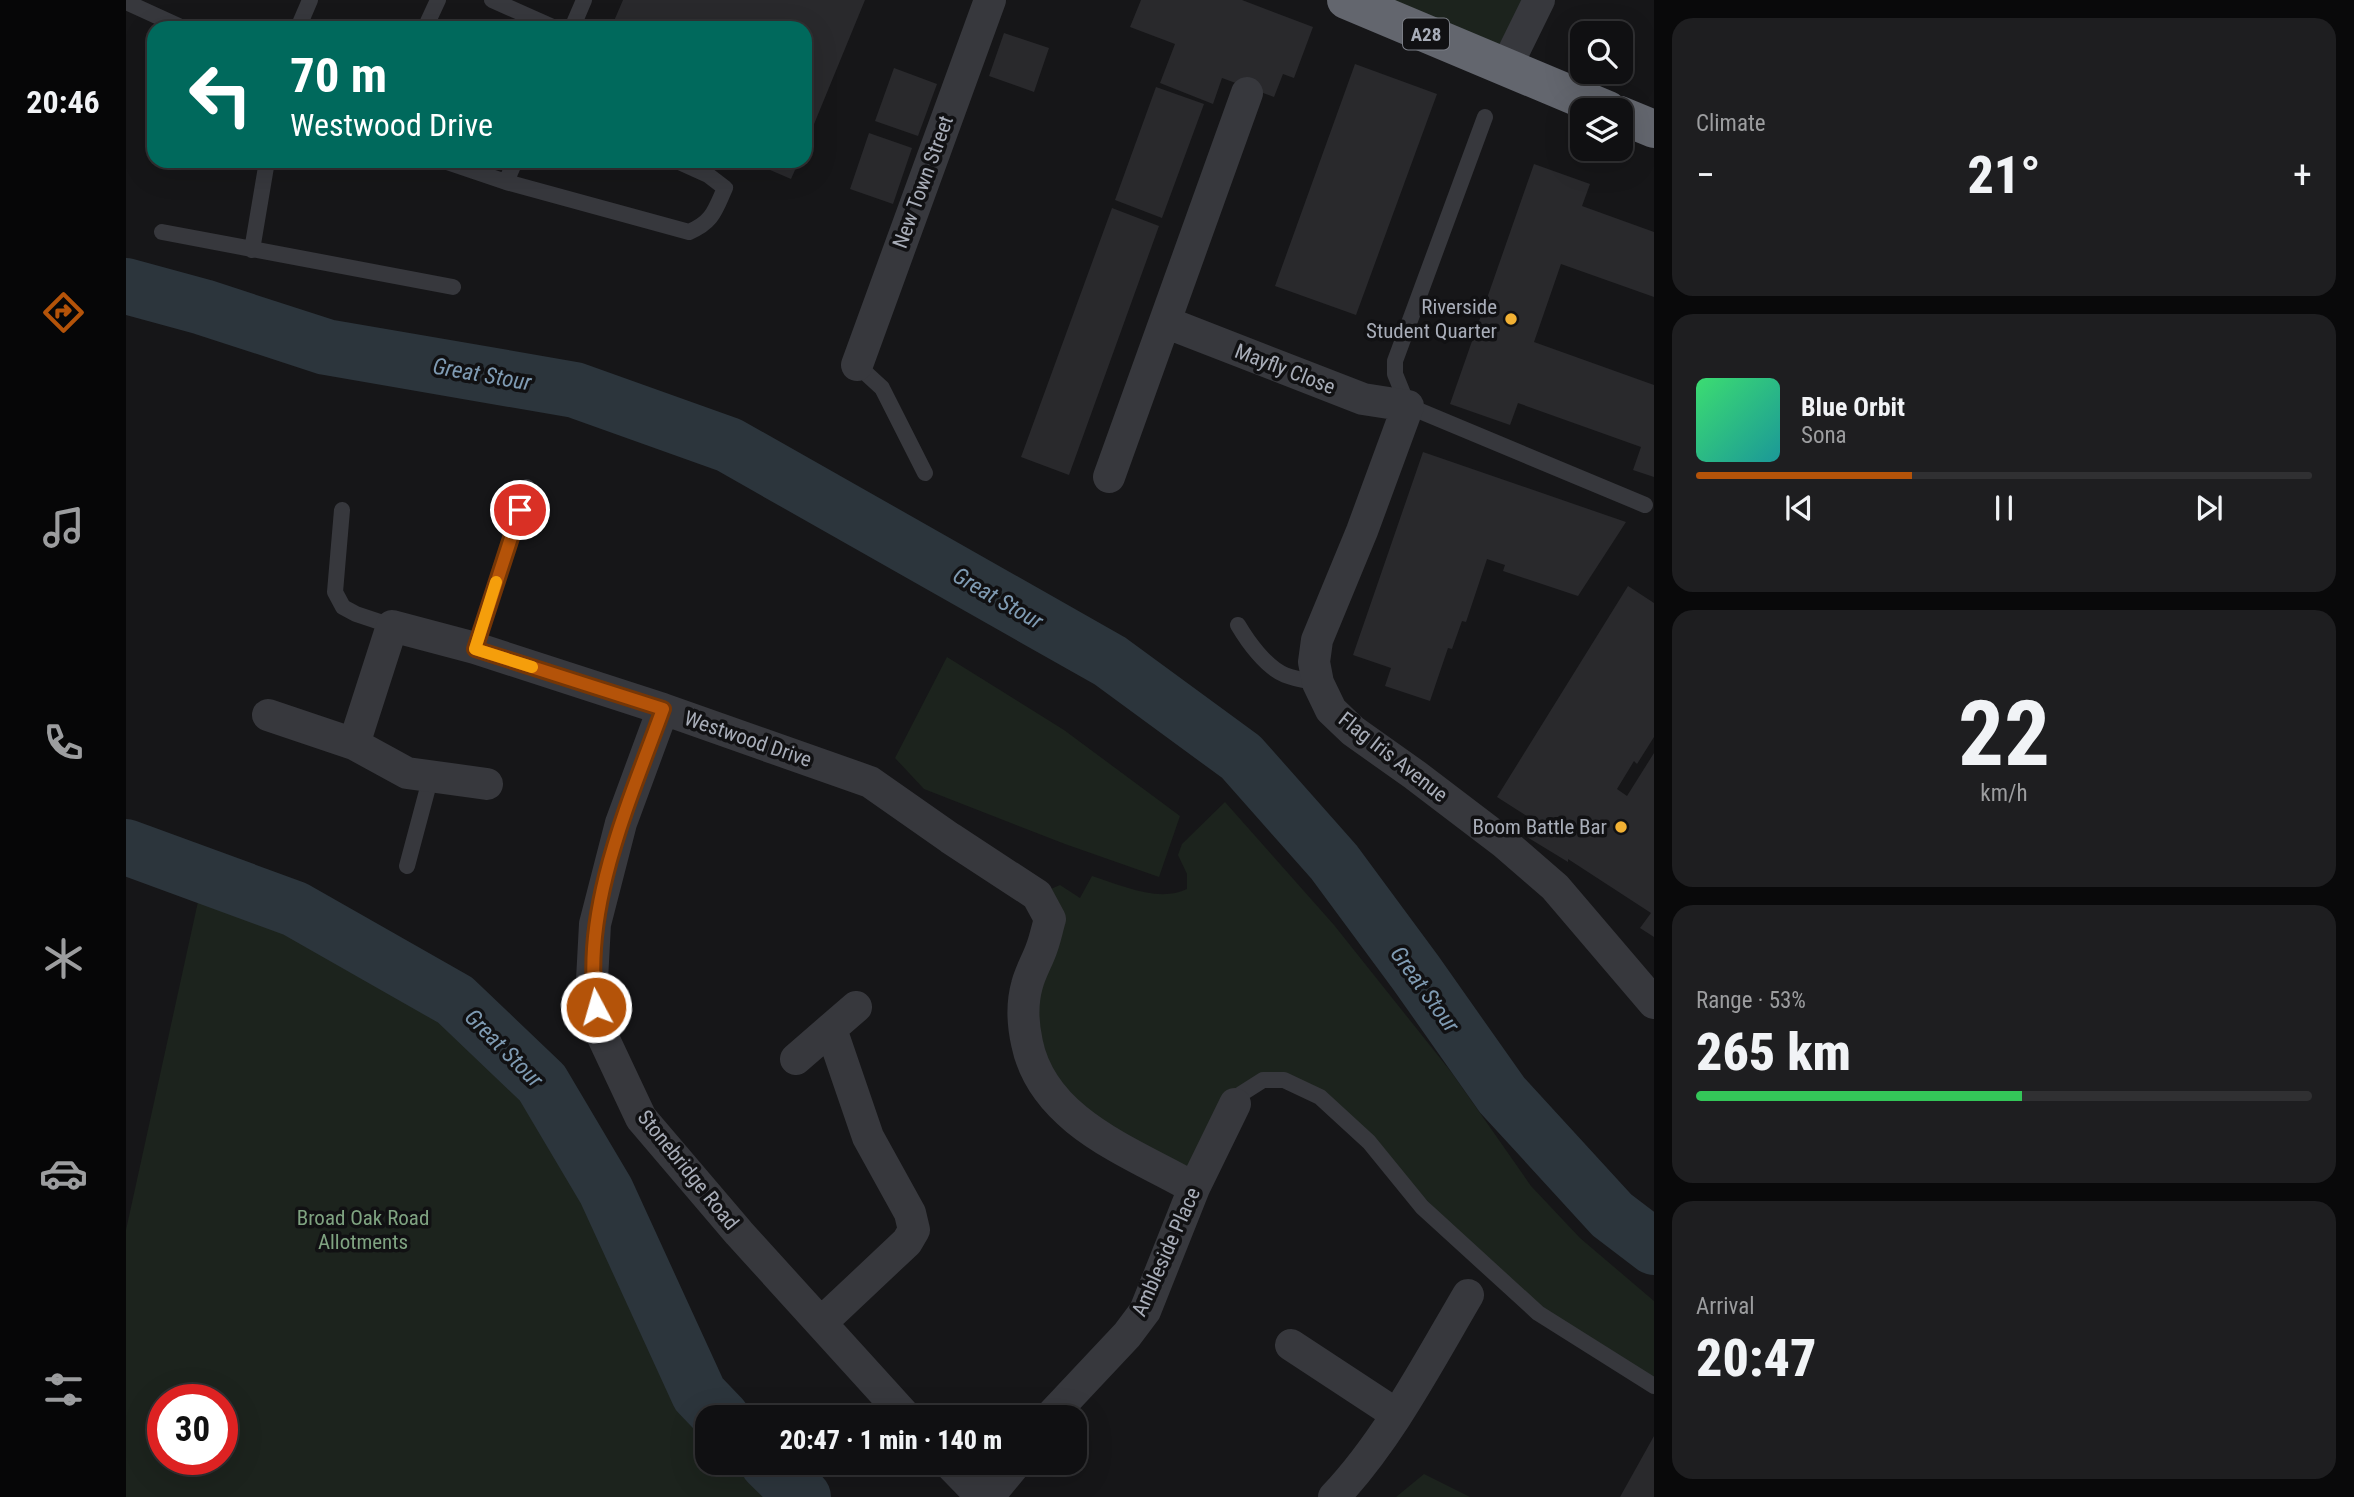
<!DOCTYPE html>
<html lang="en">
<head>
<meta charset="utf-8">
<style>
	:root { --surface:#101012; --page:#1e1e20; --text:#f1f3f6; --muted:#9c9d9f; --line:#303032; --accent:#b45309 }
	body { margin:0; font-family:"Roboto Condensed",sans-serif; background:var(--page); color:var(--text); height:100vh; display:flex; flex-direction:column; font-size:26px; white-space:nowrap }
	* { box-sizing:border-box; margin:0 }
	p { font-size:23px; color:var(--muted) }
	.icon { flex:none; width:38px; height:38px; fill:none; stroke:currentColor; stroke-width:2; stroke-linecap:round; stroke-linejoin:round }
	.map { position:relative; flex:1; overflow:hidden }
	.drawer { display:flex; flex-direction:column; gap:18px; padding:18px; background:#09090a; width:700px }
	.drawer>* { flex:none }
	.hud { position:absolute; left:21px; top:21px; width:665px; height:147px; border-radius:21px; box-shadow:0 7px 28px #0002,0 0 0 2px var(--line); background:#00695c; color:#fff; overflow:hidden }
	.tools { position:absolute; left:1444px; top:21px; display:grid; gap:14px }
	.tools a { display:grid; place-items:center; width:63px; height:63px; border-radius:14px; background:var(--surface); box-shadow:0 7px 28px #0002,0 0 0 2px var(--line); font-size:35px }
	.speed { position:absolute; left:21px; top:1384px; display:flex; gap:14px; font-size:35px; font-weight:700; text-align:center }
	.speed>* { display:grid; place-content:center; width:91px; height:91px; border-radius:50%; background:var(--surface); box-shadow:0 7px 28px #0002,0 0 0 2px var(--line); line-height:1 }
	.speed .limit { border:10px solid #d22; background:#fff; color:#111 }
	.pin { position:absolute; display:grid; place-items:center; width:60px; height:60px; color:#fff; margin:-30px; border:4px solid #fff; border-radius:50%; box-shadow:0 2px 7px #0007 }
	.me { position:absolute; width:77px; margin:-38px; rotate:354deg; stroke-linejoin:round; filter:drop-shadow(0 0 5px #0008) }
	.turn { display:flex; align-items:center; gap:24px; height:147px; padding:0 28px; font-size:32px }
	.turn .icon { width:91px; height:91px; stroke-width:2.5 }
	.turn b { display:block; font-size:49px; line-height:60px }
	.big { font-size:52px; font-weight:800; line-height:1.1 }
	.drawer .card { flex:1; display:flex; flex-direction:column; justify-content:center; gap:10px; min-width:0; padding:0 24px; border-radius:21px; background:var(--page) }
	.drawer .dial { align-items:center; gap:0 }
	.dial b { font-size:91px; line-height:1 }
	.song { display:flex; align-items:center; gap:21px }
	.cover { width:84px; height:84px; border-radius:10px; background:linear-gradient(135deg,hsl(140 70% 55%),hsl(180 70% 35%)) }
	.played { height:7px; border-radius:4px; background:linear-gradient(90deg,var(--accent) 35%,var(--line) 35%) }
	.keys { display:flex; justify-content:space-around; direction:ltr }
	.heat { display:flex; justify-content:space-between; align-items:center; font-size:38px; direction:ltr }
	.charge { height:10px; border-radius:5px; background:linear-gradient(90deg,#34c759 53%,var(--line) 0) }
	.trip { position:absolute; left:569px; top:1405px; width:392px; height:70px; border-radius:21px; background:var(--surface); box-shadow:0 7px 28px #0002,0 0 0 2px var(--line); font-weight:800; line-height:70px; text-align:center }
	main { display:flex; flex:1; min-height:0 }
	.tabs { display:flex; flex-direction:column; width:126px; justify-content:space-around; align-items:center; background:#060607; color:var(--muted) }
	.tabs .icon { width:49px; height:49px }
	.tabs .current { color:var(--accent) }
	.tabs b { font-size:32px; color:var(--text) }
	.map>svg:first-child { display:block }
</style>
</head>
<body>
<main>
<nav class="tabs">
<b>20:46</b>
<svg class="icon current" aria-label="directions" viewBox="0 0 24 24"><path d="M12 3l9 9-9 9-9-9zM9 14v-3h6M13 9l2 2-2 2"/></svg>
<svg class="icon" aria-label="music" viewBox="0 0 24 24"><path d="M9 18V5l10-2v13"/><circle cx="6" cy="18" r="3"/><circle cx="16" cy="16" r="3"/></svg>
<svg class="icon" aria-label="phone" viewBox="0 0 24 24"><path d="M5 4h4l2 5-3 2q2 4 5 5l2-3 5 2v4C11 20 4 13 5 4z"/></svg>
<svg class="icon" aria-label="climate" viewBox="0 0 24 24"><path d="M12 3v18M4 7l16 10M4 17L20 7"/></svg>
<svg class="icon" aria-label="car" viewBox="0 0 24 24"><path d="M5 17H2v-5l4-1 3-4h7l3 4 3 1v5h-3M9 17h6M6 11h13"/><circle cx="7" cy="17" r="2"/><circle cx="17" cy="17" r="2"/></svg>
<svg class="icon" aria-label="filters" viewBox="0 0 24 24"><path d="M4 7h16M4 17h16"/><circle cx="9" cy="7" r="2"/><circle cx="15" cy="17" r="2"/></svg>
</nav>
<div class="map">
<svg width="1528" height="1497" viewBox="0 0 1528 1497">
	<rect width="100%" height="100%" fill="#161618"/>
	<path fill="#1c231d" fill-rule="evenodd" d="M1220,0h175l15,7 -30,60z
		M821,657l117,73 116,86 -21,61 -94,-33 -141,-55 -29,-31z
		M1099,802l109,123 118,148 79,113 49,52 74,63v85l-116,-73 -169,-171 -85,-62 -43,14 -47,94 -133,-81 -34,-121 10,-91 23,-10 20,13 12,-22c29,9 67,27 95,13v-15l-9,-19 4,-11z
		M75,888l96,34 61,31 89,55 89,80 65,108 93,203 17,18 -4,1v45h48l35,34h-664v-267zM96,1400v60h-59v-60z
		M1298,1474l46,23h-74z"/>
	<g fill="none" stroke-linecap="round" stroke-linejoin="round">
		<path stroke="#2c353c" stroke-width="56" d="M0,286l77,21 123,40 249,43 154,55 381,216 131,96 93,105 82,111 86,122 110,120 42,32
			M0,847l169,62 160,91 87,83 64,108 93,203 23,24
			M642,1463l35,34"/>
	</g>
	<path fill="#29292c" d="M497,0h242l-60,146v-118h-194z
		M1015,0h101l71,27 -19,51 -11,-4 -9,23 -52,-19 -9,26 -53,-21 15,-39 -45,-17z
		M878,33l45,15 -15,44 -45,-16z
		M1229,64l82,30 -81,221 -81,-29z
		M768,68l43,16 -19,52 -43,-15z
		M1030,87l48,17 -42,114 -47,-18z
		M743,133l43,15 -19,56 -43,-15z
		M623,161h50l-8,18z
		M1408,164l56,20 -8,22 72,26v65l-93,-33 -27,78 120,43v92l-21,-7 8,-23 -123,-44 -8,22 -60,-21z
		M986,208l47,18 -90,249 -48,-18z
		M1297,452l203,70 -48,74 -75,-25 2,-6 -18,-6 -21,63 -4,-1 -10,28 -4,-1 -18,53 -45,-15 6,-18 -38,-13z
		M1502,586l26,17v134l-17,27 -3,-3 -17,28 10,7 27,-43v184l-14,-9 11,-15 -83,-54v3l-41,-25 9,-15 -39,-25z
		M1528,1436v61h-34z"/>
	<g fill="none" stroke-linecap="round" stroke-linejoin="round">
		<path stroke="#37383d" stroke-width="16" d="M366,0l63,28
			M0,2l57,26
			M172,28l12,-28
			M299,28l13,-28
			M446,28l12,-28
			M1359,117l-90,244v13l13,32 237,99
			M318,161l62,21
			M389,161l-9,21 183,50c24,-10 26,-22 36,-44l-17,-13 -31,-14
			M36,232l291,55
			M126,250l15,-89
			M731,365l25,23 43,85
			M216,510l-7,82 8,15 13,7 36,12
			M1112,625c10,17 28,42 47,50 10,4 23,6 33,8
			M349,648l52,-161
			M281,866l24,-90
			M1109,1104l6,-10 22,-14h21l36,17 49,45 53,65 116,106 116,73"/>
		<path stroke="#37383d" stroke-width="32" d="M1380,67l33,-67
			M1039,322l198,77 45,7 -46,125 -45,109 -3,22 4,21 13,27 22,21 62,44 88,67 52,45 99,116
			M731,365l133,-365
			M983,477l138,-384
			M537,709l-42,114 -26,101 -3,56 9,53 40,85 98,115 168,185
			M142,715l86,29 53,29 80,11
			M228,744l38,-118 83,22 188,61 207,73 80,56 87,57
			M911,895l13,24c-3,10 -5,21 -9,31 -4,11 -11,23 -14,35 -5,18 -4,40 0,58 16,79 104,109 167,145
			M670,1059l60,-52
			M696,1322l85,-80 7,-12 -4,-17 -42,-76 -37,-108
			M1165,1345l105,69
			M923,1418l78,-83 18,-24 49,-123 41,-84
			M823,1463l33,34
			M862,1497l28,-34
			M1208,1497c54,-57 94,-134 134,-202"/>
		<path stroke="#63666e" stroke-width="38" d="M1220,0l262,110
			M1494,115l34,14"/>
	</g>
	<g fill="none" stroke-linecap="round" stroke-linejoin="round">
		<defs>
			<path id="route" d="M394,510l-45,139 188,60c-33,91 -82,199 -67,298"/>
		</defs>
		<use href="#route" stroke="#753606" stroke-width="18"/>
		<use href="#route" stroke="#b45309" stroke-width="12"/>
		<path stroke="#f59e0b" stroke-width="12" d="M370,582l-21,67 57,18"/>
	</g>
	<g fill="#f2b134" stroke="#111113" stroke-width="2.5">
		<circle cx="1385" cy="319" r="7"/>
		<circle cx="1495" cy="827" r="7"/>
	</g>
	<g text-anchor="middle" stroke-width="7" stroke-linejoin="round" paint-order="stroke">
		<rect fill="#111113" stroke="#7b7e86" stroke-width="2" x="1277" y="18.5" width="46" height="31" rx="5"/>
		<g font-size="19" font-weight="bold" fill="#a8adb8">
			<text x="1300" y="41">A28</text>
		</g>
		<g font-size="21" fill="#a8adb8" stroke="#111113">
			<text transform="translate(797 182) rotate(-70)" y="7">New Town Street</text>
			<text transform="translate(1159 369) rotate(21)" y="7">Mayfly Close</text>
			<text transform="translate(622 739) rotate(19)" y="7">Westwood Drive</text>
			<text transform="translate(1267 757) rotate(38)" y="7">Flag Iris Avenue</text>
			<text transform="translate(562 1170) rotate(51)" y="7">Stonebridge Road</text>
			<text transform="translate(1040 1252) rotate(-66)" y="7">Ambleside Place</text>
		</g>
		<g font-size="21" fill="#a8adb8" stroke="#111113" text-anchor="end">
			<text x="1371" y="314">Riverside<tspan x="1371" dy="24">Student Quarter</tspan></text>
			<text x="1481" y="834">Boom Battle Bar</text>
		</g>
		<g font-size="21" fill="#7fa381" stroke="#111113">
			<text x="237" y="1225">Broad Oak Road<tspan x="237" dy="24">Allotments</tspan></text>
		</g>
		<g font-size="23" font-style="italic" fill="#7f9bb3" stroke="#111113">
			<text transform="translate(356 374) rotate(10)" y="8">Great Stour</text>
			<text transform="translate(872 598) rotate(30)" y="8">Great Stour</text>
			<text transform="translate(1299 989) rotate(54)" y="8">Great Stour</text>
			<text transform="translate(378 1048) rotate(45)" y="8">Great Stour</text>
		</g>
	</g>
</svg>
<div class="tools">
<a><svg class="icon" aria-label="search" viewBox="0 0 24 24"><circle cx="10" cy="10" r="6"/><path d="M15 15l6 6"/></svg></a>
<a><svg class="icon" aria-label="layers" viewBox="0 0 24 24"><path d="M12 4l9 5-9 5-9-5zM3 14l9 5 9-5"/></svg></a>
</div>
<div class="speed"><div class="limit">30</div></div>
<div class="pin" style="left:394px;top:510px;background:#d93025"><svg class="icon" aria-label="arrive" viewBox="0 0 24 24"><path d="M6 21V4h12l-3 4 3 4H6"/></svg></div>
<svg class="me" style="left:470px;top:1007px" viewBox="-20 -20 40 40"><circle r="17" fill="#b45309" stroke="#fff" stroke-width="3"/><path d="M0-11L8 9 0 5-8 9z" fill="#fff"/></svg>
<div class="trip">20:47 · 1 min · 140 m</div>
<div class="hud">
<div class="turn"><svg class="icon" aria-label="left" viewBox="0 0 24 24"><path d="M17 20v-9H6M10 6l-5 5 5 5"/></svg><div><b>70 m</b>Westwood Drive</div></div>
</div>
</div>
<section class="drawer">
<div class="card"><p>Climate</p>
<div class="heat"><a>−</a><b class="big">21°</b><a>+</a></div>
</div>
<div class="card">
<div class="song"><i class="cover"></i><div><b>Blue Orbit</b><p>Sona</p></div></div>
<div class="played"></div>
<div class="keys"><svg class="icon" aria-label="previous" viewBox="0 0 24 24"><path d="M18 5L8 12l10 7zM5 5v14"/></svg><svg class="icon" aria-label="pause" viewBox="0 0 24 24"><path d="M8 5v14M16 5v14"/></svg><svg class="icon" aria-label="next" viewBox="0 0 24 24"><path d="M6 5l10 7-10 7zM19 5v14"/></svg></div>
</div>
<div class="card dial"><b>22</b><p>km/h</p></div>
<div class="card"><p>Range · 53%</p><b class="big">265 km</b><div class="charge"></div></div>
<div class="card"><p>Arrival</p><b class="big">20:47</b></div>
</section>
</main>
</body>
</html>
